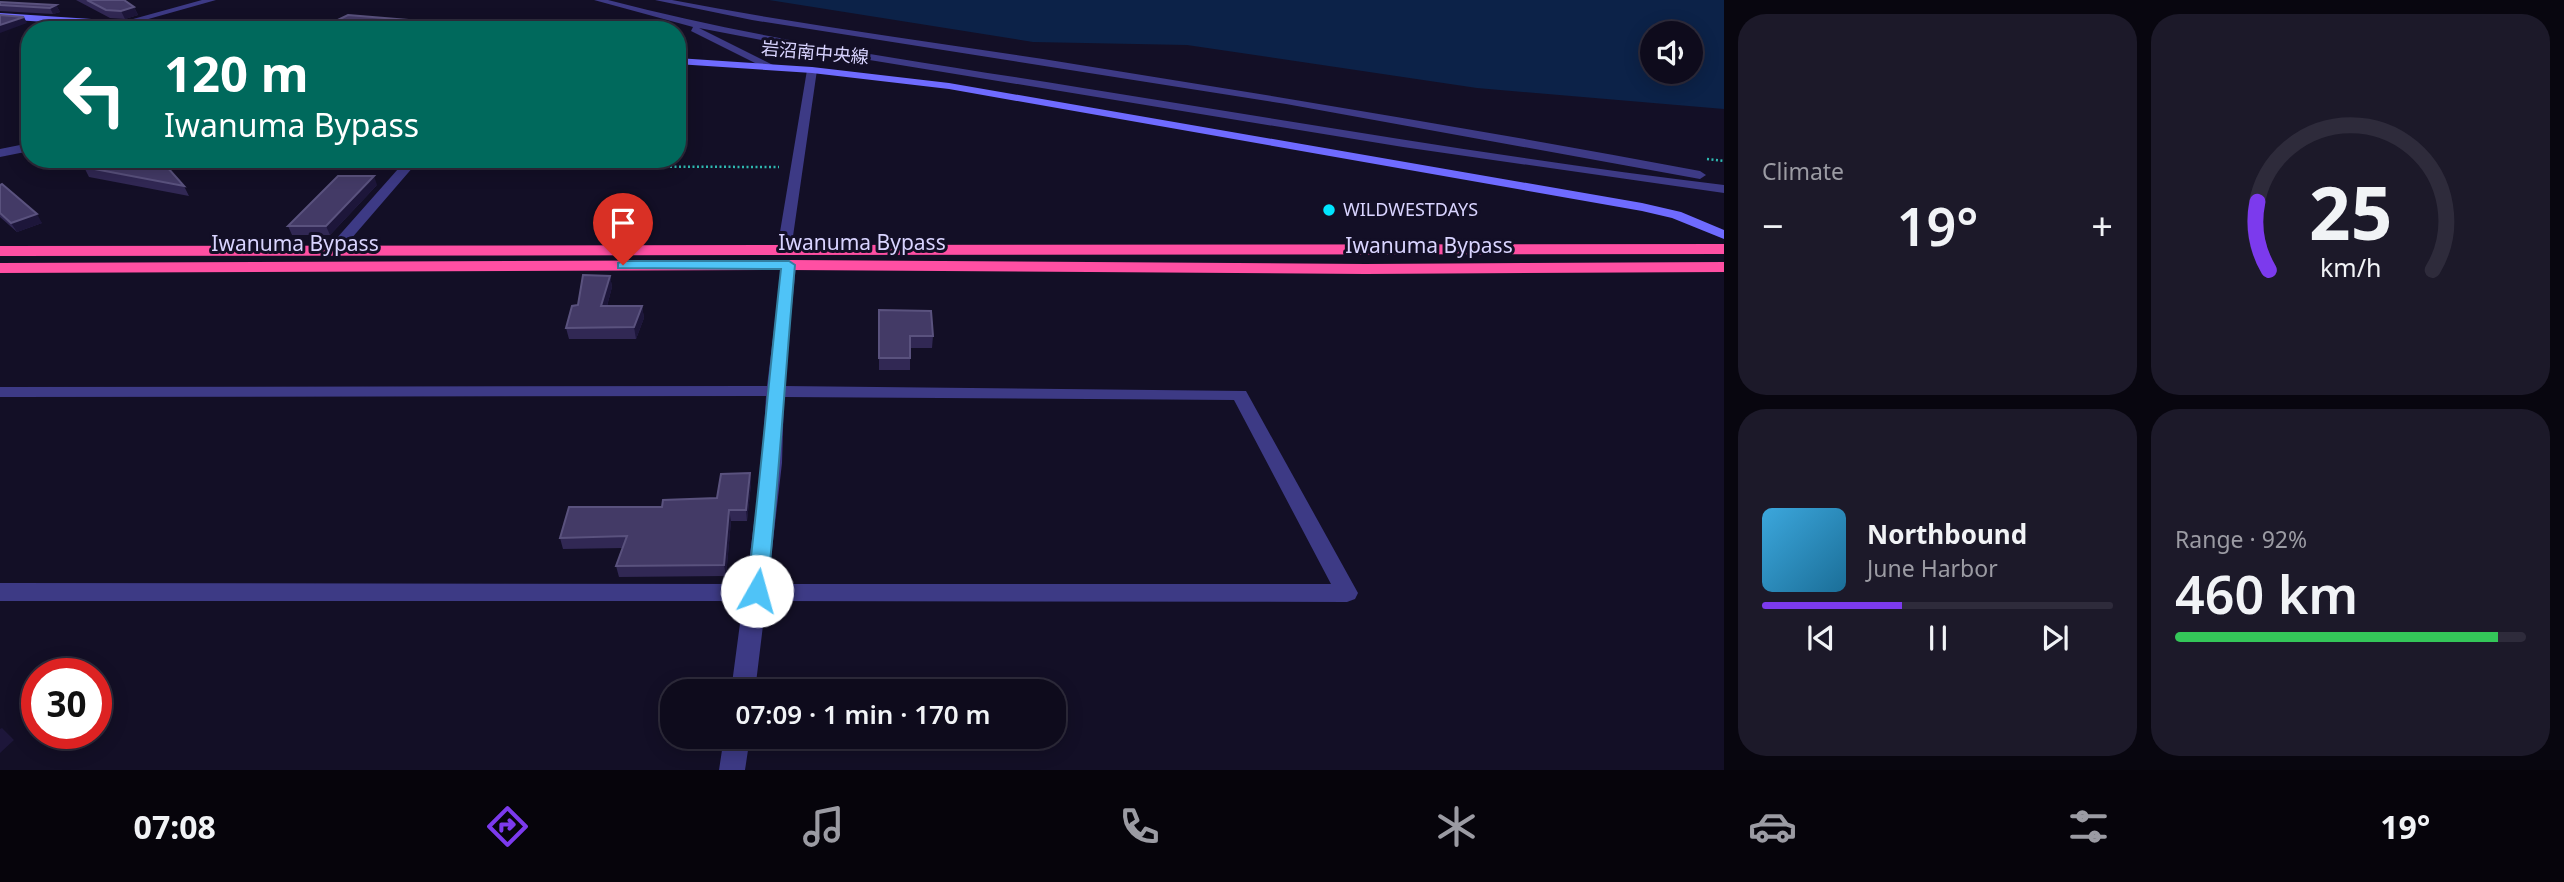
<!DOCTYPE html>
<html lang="en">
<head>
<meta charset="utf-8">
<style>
	:root { --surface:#0e0b1c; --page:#1c1929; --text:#f1f3f6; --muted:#9b9ba3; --line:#2e2b3b; --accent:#7c3aed }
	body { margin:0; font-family:"Noto Sans","Noto Sans JP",sans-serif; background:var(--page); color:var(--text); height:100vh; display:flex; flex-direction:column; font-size:26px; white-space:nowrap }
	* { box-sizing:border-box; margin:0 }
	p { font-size:23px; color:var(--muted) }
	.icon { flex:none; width:38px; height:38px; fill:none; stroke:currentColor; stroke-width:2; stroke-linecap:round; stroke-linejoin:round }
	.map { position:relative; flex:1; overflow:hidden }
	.panel { display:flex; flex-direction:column; gap:14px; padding:14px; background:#08060f; width:840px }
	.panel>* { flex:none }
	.banner { position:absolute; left:21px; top:21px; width:665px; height:147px; border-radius:28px; box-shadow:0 4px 18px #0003,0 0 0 2px var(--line); background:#00695c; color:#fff; overflow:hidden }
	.fabs { position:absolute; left:1640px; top:21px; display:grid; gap:14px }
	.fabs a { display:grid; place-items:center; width:63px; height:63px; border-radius:50%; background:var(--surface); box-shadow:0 4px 18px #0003,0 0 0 2px var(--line); font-size:35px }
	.speed { position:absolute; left:21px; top:658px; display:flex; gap:14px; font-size:35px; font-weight:700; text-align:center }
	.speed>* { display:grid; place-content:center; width:91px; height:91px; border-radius:50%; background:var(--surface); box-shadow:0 4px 18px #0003,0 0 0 2px var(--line); line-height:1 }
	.speed .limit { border:10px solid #d22; background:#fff; color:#111 }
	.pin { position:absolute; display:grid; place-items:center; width:60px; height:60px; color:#fff; margin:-72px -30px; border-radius:50% 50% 50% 0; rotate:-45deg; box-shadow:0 0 7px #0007 }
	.pin .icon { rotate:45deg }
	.me { position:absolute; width:77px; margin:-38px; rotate:7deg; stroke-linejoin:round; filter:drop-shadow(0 0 5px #0008) }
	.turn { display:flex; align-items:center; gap:24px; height:147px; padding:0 28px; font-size:32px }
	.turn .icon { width:91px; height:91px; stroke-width:2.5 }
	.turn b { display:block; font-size:49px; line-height:60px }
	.big { font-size:52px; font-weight:600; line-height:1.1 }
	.panel .widget { flex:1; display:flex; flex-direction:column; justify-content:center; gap:10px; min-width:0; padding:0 24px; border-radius:28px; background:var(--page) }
	.panel .dial { align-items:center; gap:0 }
	.dial svg { height:182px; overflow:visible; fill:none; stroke:var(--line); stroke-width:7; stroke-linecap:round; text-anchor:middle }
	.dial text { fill:var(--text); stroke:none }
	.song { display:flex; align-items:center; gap:21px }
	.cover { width:84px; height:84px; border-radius:10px; background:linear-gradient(135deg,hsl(200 70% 55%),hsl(200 70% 35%)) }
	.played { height:7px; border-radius:4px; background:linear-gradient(90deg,var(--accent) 40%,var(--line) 40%) }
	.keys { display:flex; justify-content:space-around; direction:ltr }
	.heat { display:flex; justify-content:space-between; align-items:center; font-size:38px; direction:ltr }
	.charge { height:10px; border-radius:5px; background:linear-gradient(90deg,#34c759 92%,var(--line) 0) }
	.panel .tiles { flex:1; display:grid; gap:14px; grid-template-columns:repeat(2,1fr) }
	.trip { position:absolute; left:660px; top:679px; width:406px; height:70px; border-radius:28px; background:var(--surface); box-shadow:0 4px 18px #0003,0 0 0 2px var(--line); font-weight:600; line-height:70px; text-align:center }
	.dock { display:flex; height:112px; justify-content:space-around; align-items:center; background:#06040b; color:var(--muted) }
	.dock .icon { width:49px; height:49px }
	.dock .selected { color:var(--accent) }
	.dock b { font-size:32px; color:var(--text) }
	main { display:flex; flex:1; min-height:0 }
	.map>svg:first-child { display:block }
</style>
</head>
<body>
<main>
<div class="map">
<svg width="1724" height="770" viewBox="0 0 1724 770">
	<rect width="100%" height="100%" fill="#130f26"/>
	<path fill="#0c2248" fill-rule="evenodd" d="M769,0h955v109l-247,-21 -290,-43 -154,-3zM1652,33h38v39h-38z"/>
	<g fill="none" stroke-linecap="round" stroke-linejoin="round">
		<path stroke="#2fb8b0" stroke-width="2.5" stroke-dasharray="2 2.5" stroke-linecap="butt" d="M1707,159l17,2
			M427,166l352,1"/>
		<path fill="#3d3a85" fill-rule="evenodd" d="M202,0h14l-96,27 -5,-3z
			M594,0h14c156,41 316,62 475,88 213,34 426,71 641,97v8l-321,-46 -564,-92 -140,-27 74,37 1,2 -5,3 -78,-39 2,-4z
			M655,0h17c123,24 247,40 371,59 219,35 439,71 657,112l6,4 -6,4 -414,-75 -534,-84z
			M812,67l5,3 -26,180 -7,4 -7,-4 30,-180z
			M30,143v8l-30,6v-8z
			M215,159l193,3 6,4 -76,88h-10l-2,-3 2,-3 70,-79 -177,-6z
			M789,261l7,4 -12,121 462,5 112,202 -3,6 -8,3 -581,-1 -11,90h-24l12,-90h-743v-18l746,1 16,-121 4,-67 -766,1v-10l767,-1 15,-121zM784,397l450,3 97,184h-563l14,-121z
			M724,737h26l-5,33h-26z"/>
		<path fill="#6f6bff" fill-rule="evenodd" d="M0,13l213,14 4,3h-49l-168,-11z
			M677,58l135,9 137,16 693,120 39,9 43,18v9l-52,-21 -30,-7 -693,-122 -137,-16 -135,-9z"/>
		<path fill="#ff4fa3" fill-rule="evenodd" d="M1724,244v10l-1724,2v-10z
			M789,260l576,4 359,-2v10l-359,2 -576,-4 -789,3v-10z"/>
	</g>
	<path fill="#312854" d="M76,0h48l10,7 4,8 -13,4 -15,-1z
		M0,2l56,3 4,7 -7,2 -53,-3z
		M84,167l100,19 5,10 -100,-19z
		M0,185l42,38 -25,9 -17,-15z
		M377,185l-47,50h-38l-4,-9z
		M610,276l2,11 -5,19h35l2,12 -8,21h-67l-3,-11 12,-23z
		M879,310l54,26 -1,12h-22v22h-31z
		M750,473l1,11 -4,37h-16l-5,55 -107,1 -3,-11 7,-18 -60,1 -3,-11 102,-31 55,-9z"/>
	<path fill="#1d163a" d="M56,5l4,7 -7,2 -3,-6z
		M134,7l4,8 -13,4 -4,-8z
		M24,17l3,6 -27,10v-8z
		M374,176l3,9 -47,50 -4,-9z
		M37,214l5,9 -25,9 -6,-9z
		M610,276l2,11 -8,30 -3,-11z
		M642,306l2,12 -8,21 -2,-12z
		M750,473l1,11 -4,37 -1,-11z
		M729,510l2,11 -5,55 -2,-11z
		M2,728l12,12 -14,13v-24z"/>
	<path fill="#433a66" stroke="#5a527e" stroke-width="2" d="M87,0h37l10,7 -13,4 -15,-1z
		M0,2l56,3 -6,3 -50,-3z
		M0,15l24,2 -24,8z
		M348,15l73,6 57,9h-161z
		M114,159h46l24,27 -100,-19z
		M338,176h36l-48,50h-38z
		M2,184l35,30 -26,9 -11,-10v-28z
		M583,275l27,1 -9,30h41l-8,21 -68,1 6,-22 6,-1z
		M879,310l52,1 2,25h-23v22h-31z
		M750,473l-4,37h-17l-5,55 -108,1 11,-30 -67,2 9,-31h93l1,-7 54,-2 4,-24z"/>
	<path fill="#4fc3f7" stroke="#337fa1" stroke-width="2" d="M623,261h166l6,4c-10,109 -16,217 -28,326l-3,6 -7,2 -7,-2 -3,-6c13,-107 22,-215 34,-322l-163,-1v-5z"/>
	<circle fill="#00e5ff" stroke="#130f26" stroke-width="2.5" cx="1329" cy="210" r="7"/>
	<g text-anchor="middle" stroke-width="6" stroke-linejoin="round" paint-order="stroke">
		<g font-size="18" fill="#d9d4ff" stroke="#130f26">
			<text transform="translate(815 53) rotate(5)" y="6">岩沼南中央線</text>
		</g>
		<g font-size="18" fill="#d9d4ff" stroke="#130f26" text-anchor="start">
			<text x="1343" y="216">WILDWESTDAYS</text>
		</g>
		<g font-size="21" fill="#d9d4ff" stroke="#130f26">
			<text x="862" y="250">Iwanuma Bypass</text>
			<text x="295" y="251">Iwanuma Bypass</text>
			<text x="1429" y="253">Iwanuma Bypass</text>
		</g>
	</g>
</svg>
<div class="fabs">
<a><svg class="icon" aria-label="sound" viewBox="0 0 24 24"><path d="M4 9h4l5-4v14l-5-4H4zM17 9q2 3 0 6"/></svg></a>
</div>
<div class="speed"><div class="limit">30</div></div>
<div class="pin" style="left:623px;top:265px;background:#d93025"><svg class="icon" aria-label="arrive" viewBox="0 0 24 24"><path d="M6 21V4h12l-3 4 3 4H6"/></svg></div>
<svg class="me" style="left:757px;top:591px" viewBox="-20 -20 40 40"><circle r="19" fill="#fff"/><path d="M0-13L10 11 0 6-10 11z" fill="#4fc3f7"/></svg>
<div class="trip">07:09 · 1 min · 170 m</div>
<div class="banner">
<div class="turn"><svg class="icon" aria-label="left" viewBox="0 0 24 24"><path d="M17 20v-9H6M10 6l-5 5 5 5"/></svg><div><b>120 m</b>Iwanuma Bypass</div></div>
</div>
</div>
<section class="panel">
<div class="tiles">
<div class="widget"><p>Climate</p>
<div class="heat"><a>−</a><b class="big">19°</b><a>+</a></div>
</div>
<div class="widget dial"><svg viewBox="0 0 100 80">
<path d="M14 69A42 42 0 1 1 86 69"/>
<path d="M14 69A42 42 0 0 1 9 39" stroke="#7c3aed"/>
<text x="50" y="56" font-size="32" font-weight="700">25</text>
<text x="50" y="72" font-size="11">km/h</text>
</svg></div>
<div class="widget">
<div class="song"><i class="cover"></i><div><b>Northbound</b><p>June Harbor</p></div></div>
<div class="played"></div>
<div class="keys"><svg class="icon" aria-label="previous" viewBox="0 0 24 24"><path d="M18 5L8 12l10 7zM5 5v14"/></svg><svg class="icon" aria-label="pause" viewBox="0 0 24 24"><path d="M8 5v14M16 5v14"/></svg><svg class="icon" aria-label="next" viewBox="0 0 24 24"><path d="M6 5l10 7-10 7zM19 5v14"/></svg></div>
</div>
<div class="widget"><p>Range · 92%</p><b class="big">460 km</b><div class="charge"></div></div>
</div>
</section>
</main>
<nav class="dock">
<b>07:08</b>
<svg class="icon selected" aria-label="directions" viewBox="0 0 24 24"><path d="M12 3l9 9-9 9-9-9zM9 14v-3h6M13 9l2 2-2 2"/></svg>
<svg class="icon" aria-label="music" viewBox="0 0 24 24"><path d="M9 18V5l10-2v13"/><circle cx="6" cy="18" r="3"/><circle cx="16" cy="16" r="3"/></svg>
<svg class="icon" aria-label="phone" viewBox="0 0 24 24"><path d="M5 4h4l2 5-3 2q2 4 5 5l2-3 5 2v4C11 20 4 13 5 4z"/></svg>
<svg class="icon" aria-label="climate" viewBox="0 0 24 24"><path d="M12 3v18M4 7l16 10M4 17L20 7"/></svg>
<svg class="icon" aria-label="car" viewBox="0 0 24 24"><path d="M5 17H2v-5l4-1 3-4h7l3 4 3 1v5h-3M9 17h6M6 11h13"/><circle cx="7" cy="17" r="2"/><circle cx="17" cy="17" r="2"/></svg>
<svg class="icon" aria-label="filters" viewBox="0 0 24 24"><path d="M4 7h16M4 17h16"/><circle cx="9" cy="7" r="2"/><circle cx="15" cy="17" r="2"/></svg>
<b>19°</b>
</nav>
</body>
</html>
